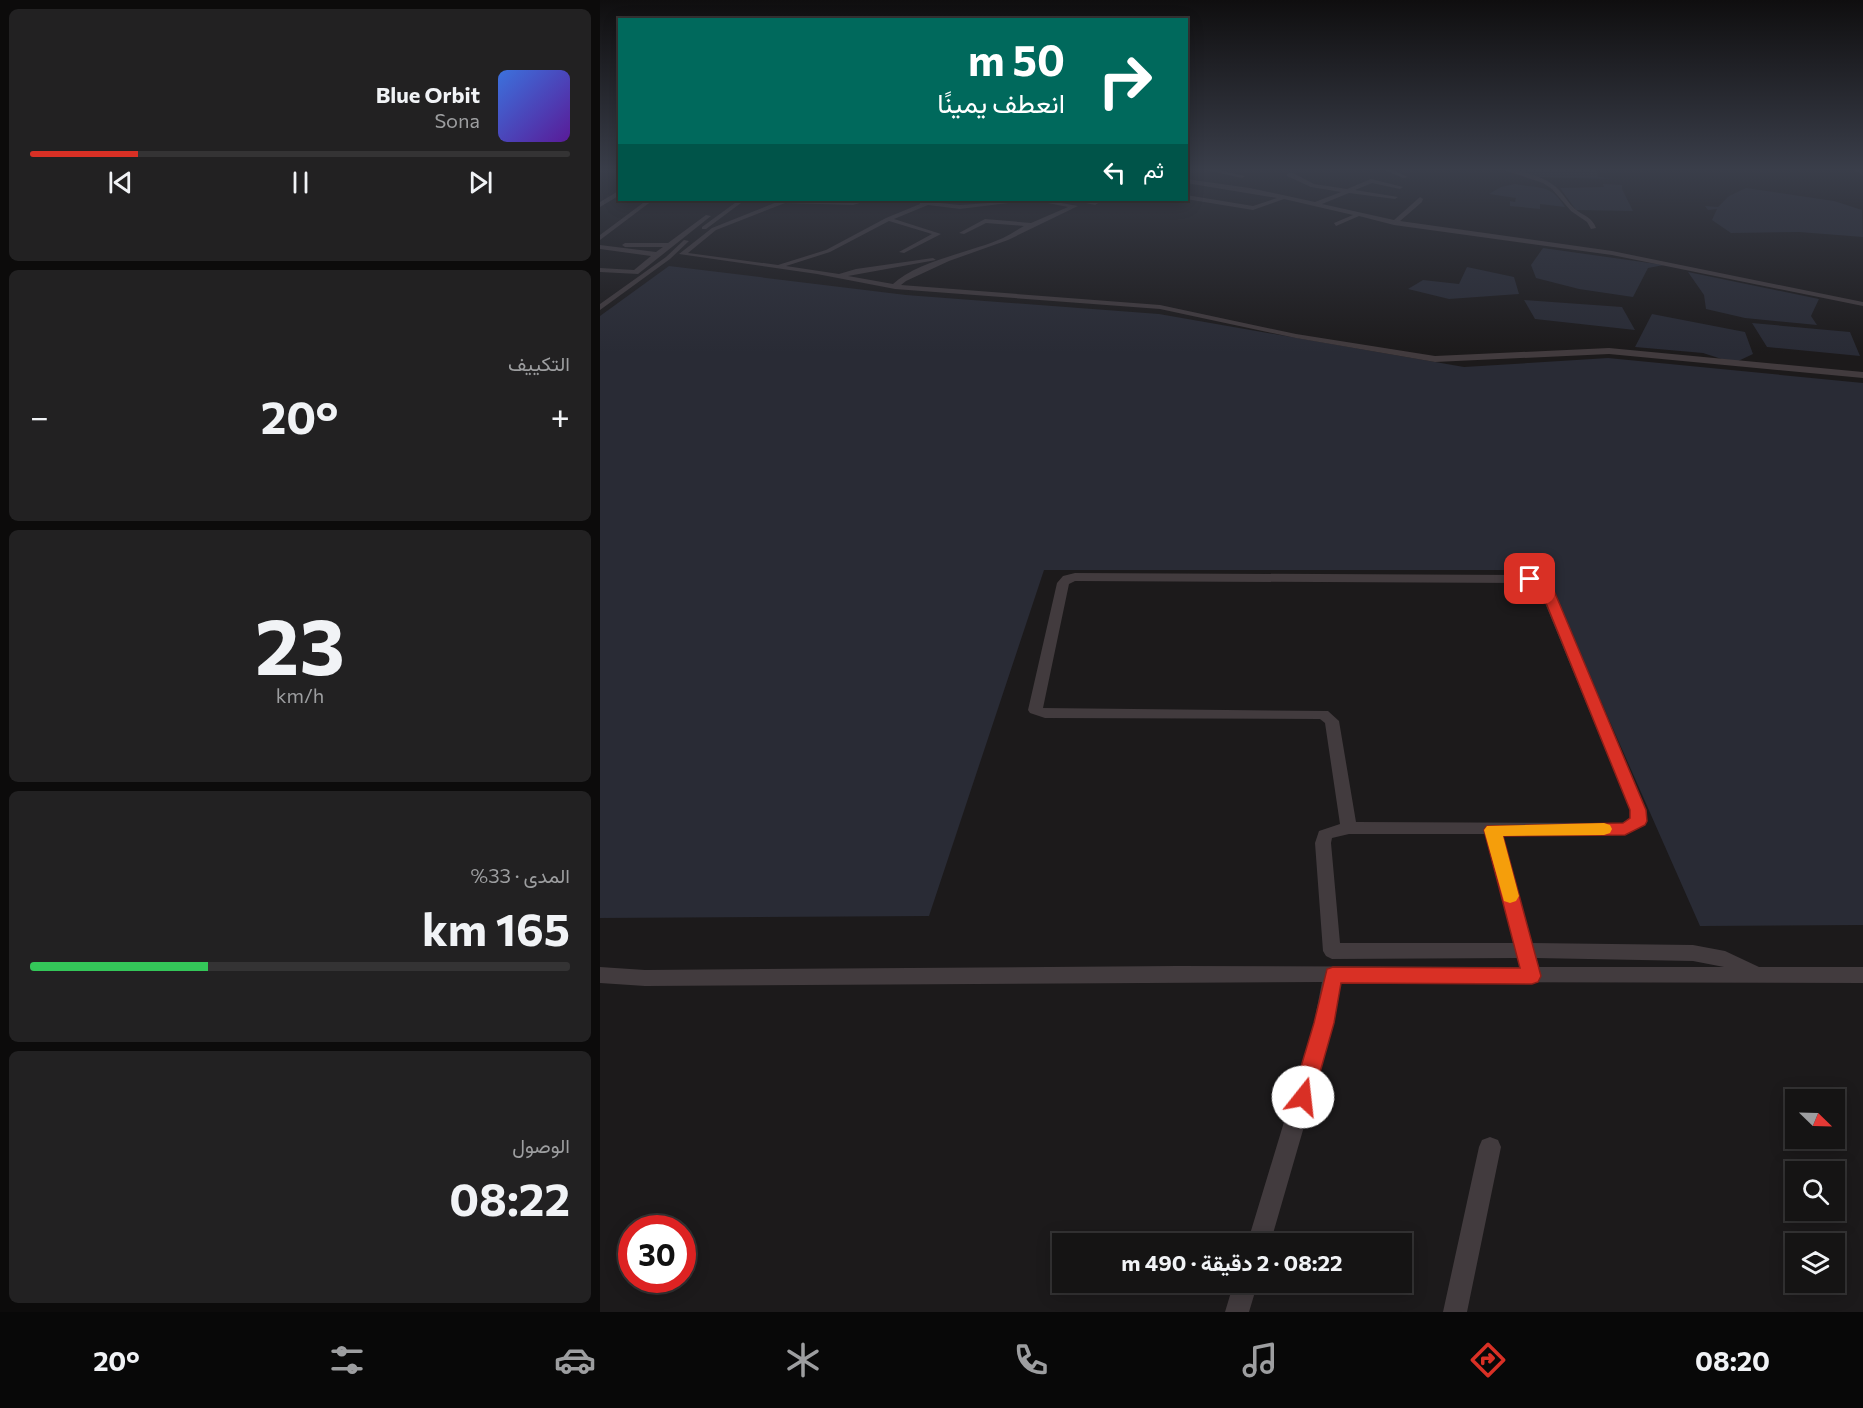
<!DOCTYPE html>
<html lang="ar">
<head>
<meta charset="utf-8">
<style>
	:root { --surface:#151414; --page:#222122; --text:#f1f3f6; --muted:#9d9ea0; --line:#343334; --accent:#d93025 }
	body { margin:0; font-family:Commissioner,Vazirmatn,sans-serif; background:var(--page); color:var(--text); direction:rtl; height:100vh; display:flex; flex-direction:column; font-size:22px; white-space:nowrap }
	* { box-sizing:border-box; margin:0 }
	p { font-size:20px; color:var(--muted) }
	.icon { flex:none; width:33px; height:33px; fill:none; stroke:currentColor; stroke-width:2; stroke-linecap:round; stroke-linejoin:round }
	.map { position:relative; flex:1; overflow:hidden; direction:ltr }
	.drawer { display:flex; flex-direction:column; gap:9px; padding:9px; background:#0c0b0b; width:600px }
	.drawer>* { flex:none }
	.guide { position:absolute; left:18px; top:18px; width:570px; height:183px; border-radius:0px; box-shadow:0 3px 15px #0003,0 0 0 2px var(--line); direction:rtl; background:#00695c; color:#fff; overflow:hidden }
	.needle { width:39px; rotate:113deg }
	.tools { position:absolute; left:1185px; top:1089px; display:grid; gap:12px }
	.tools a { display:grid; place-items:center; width:60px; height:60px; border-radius:0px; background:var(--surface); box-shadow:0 3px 15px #0003,0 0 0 2px var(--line); font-size:30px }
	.speed { position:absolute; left:18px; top:1215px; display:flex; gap:12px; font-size:30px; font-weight:700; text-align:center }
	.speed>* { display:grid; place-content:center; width:78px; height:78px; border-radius:50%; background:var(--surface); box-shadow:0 3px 15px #0003,0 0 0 2px var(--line); line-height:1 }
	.speed .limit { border:9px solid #d22; background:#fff; color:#111 }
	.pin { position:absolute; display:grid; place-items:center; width:51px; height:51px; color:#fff; margin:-26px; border-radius:12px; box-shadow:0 3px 9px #0006 }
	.me { position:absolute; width:66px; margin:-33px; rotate:16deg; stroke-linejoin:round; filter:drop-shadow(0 0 4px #0008) }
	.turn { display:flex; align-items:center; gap:21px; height:126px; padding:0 24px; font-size:27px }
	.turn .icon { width:78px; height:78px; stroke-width:2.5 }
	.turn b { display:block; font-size:42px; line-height:51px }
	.then { display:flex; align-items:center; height:57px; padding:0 24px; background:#0003; gap:12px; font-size:22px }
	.big { font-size:45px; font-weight:700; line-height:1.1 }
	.drawer .widget { flex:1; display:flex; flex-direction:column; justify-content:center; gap:9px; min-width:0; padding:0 21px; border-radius:9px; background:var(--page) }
	.drawer .dial { align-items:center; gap:0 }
	.dial b { font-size:78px; line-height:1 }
	.song { display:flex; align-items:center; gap:18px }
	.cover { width:72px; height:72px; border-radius:9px; background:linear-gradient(135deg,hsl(220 70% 55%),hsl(270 70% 35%)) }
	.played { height:6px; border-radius:3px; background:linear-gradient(90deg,var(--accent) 20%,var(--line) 20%) }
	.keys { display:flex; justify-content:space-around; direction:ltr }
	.heat { display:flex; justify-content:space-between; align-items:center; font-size:33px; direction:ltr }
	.charge { height:9px; border-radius:4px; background:linear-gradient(90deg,#34c759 33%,var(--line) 0) }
	.trip { position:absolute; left:452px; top:1233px; width:360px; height:60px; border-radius:0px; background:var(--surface); box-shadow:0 3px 15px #0003,0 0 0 2px var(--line); font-weight:700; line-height:60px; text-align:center; direction:rtl }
	.dock { display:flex; height:96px; justify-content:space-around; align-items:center; background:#080808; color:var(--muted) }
	.dock .icon { width:42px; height:42px }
	.dock .active { color:var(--accent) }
	.dock b { font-size:27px; color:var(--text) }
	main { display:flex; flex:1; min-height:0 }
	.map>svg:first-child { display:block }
</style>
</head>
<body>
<main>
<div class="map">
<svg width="1263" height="1312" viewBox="0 0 1263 1312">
	<rect width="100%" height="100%" fill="#1c1a1b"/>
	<path fill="#292b35" d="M908,169h88l2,8 14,2 -76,-2z
		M915,184c25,5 35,-1 50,23l-25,-3v5l-30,-3v-5l5,1 1,-4 -27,-4 12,-7z
		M1003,184l19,1v4l11,22 -57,-1 -16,-22 44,-1z
		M1146,188l88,13 28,9 1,27 -64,-5 -68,1 -19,-13 5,-11 -9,1 -3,-4 13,1 11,-11z
		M943,248l121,17 -16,3 -15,29 -54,-8 -43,-11 -5,-13z
		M69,266l237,29 253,19 305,53 144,-9 255,25v542l-163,1 -157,-356h-499l-115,346 -329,2v-602z
		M867,267l47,10 5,17 -70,5 -41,-10 15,-9 36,4z
		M1088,272l131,27 -8,17 6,9 -72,-7 -39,-9 -2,-14z
		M924,300l98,7 13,23 -100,-11z
		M1052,314l93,18 8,22 -19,9 -31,-10 -68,-6z
		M1152,323l98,9 10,24 -93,-9z"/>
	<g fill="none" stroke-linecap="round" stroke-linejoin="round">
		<path fill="#423b3e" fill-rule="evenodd" d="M601,169h13l31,7 -3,2z
			M782,169h8l18,8 -5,1z
			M901,169c16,0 43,7 55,18 7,6 12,16 19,22 9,7 17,8 21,19l-5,1 -4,-7 -16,-11 -19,-22 -9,-6z
			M1254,169h7l2,7z
			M691,172l23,12 33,5 24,-10 32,8 -3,2 -28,-6 -17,7 43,7 -3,2 -46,-6 -27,11 72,16 26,-23 3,2 -1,3 -22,19 212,30 251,51v4l-251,-51 -218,-30 -35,-9 -23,10 -2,-3 19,-8 -69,-16 -31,11 -67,-11v-4l67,11 24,-8 -91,-15v-4l64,9 65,14 26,-10 -30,-5 -24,-11v-2z
			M20,190v5l-20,12v-5z
			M47,200h6l-53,40v-5z
			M139,200h6l-39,29h-4v-2z
			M182,200h87l-16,5 -68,-2 -69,27 -28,23 90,12 48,-15 60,-32 34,-14 -1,-3 41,4 72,-5 -72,9 -32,-4 -34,14 47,15 -37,19 -5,-1 33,-18 -43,-13 -59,31 -44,14 53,8 17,-5 77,-11 3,2 -88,16 45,8c24,-23 79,-32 110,-46 7,-3 14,-8 21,-12l-38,-3 -22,11 -5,-1 26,-14 46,4 37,-16 -35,-7h11l34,6 -70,34 -59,21 -43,20 -5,4 259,20 136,29 139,22 174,-8 254,24v6l-254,-24 -174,8 -139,-24 -136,-29 -265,-20 -78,-15 -138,-20 33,-26z
			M473,200h11l14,3 -3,2z
			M511,200h6v1l-3,2z
			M106,215l5,1 -73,58 -38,-2v-4l34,2 17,-14 -51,-7v-4l56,7 7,-5h-38l-3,-2 3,-2h43z
			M84,240l5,1 -19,18 -70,51v-6l66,-47z
			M475,573l447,2 25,5 99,230 1,11 -2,4 -20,10h-123l30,108 161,2 32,6 34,16h104v16l-522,-1 -7,41 -64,221h-23l67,-221 8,-41 -677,4 -45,-3v-16l45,3 533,-4 342,1 -2,-9 -186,1 -6,-3 -3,-5 -8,-108 4,-12 21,-7 -15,-101 -5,-4 -275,-1 -15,-5 -2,-3 29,-127 6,-7zM475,581l447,2 16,3 92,224 1,8 -9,5 -266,-1 -17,-101 -11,-10 -285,-3 26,-124zM749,834h137l28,109h-174l-9,-100 1,-5zM936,958l157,3 31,6h-185z
			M890,1137l8,3 3,7 -34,165h-24l36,-165 3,-7z
			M634,1282h24l-9,30h-24z"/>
	</g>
	<linearGradient id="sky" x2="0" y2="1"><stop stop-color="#0f0e0f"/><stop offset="0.48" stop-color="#3a3e4a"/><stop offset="1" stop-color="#3a3e4a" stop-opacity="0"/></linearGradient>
	<rect width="1263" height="353" fill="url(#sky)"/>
	<path fill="#d93025" stroke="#8d1f18" stroke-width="1.5" d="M930,576l22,10 94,224 1,11 -2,4 -20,10 -122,1 38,140 -3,6 -6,2 -191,-1 -7,40 -21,74 -3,7 -7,3 -8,-3 -3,-7 22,-74 13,-54 6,-2 187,1 -36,-138 3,-4 136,-3 7,-5v-8l-90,-222 -16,-9z"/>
	<path fill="#f59e0b" d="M1004,823l6,2 2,4 -2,4 -6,2 -101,1 16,60 -3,5 -6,2 -6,-2 -20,-71 3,-4z"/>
</svg>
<div class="tools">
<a><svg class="needle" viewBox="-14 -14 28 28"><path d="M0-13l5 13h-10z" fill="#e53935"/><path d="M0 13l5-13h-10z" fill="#9d9ea0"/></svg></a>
<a><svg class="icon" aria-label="search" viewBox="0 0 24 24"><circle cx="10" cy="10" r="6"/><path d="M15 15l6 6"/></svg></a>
<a><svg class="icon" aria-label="layers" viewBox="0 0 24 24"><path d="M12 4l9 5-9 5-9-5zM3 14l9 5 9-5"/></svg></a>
</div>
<div class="speed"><div class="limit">30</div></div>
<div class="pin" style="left:930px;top:579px;background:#d93025"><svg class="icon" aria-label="arrive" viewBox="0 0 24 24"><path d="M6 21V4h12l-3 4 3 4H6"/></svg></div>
<svg class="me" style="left:703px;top:1097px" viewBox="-20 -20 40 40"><circle r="19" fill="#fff"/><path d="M0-13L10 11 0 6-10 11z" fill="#d93025"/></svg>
<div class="trip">08:22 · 2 دقيقة · 490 m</div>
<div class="guide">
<div class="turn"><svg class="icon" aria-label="right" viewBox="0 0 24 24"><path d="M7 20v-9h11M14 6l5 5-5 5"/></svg><div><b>50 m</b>انعطف يمينًا</div></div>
<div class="then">ثم<svg class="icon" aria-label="left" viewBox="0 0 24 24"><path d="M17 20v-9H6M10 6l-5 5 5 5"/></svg></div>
</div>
</div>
<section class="drawer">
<div class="widget">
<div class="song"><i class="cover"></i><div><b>Blue Orbit</b><p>Sona</p></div></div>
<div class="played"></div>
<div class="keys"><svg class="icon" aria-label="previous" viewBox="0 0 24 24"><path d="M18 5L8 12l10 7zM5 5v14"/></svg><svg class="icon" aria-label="pause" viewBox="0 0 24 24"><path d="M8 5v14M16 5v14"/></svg><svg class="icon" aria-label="next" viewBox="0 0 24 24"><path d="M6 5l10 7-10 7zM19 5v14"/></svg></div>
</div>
<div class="widget"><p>التكييف</p>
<div class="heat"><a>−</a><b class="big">20°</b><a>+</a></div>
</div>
<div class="widget dial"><b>23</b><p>km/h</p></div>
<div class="widget"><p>المدى · 33%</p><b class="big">165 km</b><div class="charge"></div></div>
<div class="widget"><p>الوصول</p><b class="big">08:22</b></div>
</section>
</main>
<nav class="dock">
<b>08:20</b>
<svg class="icon active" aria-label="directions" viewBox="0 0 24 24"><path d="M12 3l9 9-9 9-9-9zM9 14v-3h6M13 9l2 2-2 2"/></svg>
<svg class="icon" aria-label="music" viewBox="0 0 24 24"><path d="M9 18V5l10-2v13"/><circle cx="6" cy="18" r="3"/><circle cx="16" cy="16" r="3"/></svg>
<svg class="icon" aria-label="phone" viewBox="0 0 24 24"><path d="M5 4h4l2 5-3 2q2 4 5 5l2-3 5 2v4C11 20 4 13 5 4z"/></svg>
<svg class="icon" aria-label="climate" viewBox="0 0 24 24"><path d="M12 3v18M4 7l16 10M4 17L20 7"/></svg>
<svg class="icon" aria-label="car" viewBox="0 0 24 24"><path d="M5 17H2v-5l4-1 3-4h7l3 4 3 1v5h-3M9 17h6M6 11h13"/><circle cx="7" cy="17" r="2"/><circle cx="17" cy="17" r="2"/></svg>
<svg class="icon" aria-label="filters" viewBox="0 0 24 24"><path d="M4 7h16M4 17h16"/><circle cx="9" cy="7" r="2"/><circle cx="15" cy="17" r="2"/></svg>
<b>20°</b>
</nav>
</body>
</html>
